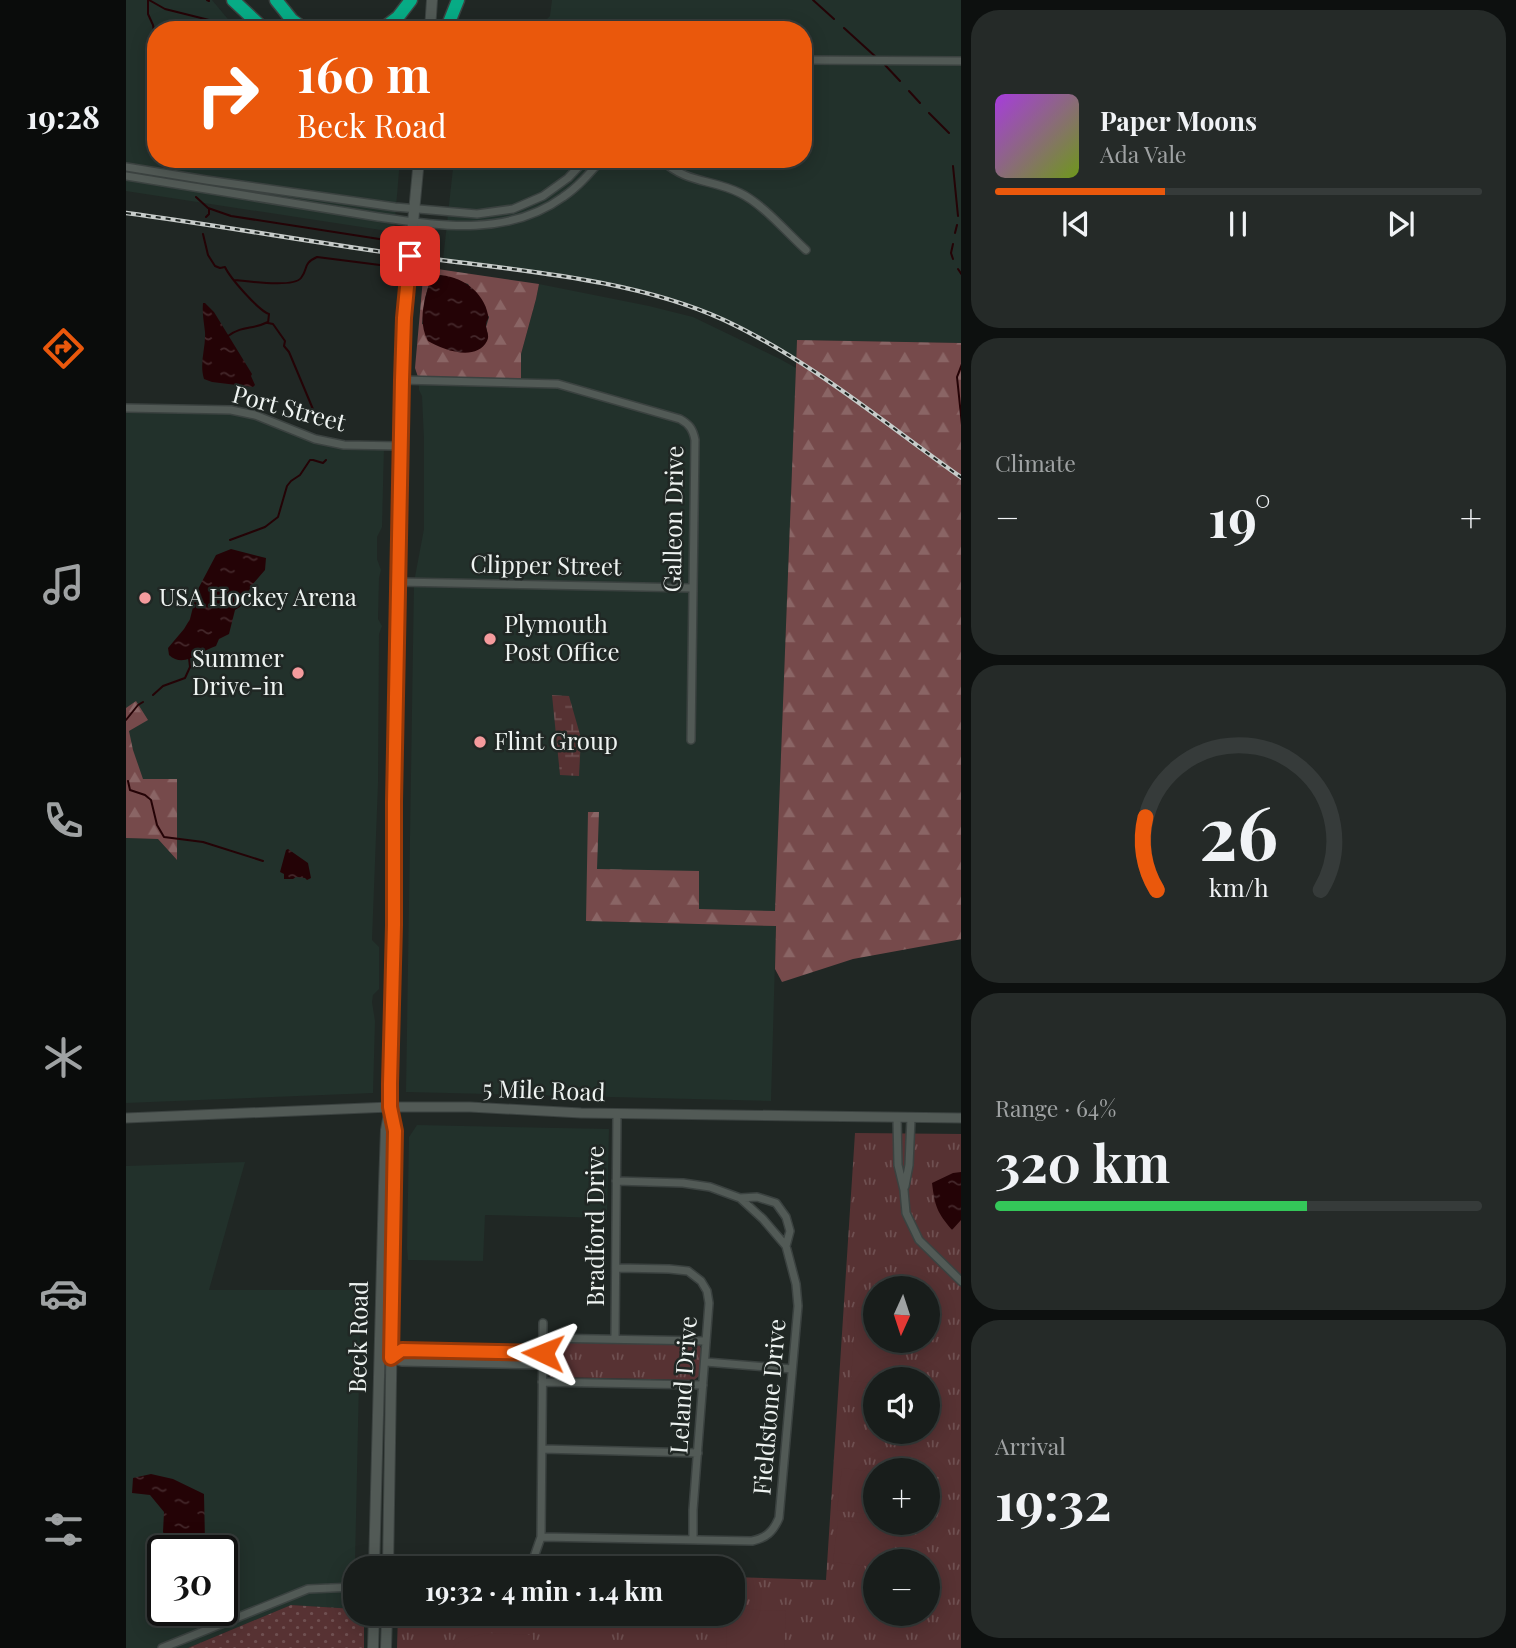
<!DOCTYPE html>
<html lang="en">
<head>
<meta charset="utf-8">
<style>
	:root { --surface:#181d1b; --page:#252a28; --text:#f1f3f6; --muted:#9fa2a3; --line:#363b3a; --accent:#ea580c }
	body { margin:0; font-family:"Playfair Display",serif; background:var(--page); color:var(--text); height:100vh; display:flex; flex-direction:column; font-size:26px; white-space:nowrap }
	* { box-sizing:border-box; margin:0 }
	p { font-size:23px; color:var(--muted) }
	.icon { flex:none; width:38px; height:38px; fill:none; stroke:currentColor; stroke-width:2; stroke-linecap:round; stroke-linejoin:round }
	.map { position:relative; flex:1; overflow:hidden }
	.side { display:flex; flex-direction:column; gap:10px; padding:10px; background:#0d100f; width:555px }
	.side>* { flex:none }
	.banner { position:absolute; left:21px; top:21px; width:665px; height:147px; border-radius:28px; box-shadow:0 4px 18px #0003,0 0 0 2px var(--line); background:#ea580c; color:#fff; overflow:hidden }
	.needle { width:46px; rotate:183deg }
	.buttons { position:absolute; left:737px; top:1276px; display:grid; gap:14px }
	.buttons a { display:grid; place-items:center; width:77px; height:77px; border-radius:50%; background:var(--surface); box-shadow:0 4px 18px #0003,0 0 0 2px var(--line); font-size:35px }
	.speed { position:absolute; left:21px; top:1535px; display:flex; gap:14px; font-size:35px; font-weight:700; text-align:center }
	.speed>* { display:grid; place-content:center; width:91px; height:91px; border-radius:50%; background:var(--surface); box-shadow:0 4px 18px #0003,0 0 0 2px var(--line); line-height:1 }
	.speed .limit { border:4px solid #111; border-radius:10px; background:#fff; color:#111 }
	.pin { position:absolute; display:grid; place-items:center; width:60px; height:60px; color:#fff; margin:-30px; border-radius:14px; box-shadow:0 4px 10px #0006 }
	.me { position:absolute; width:77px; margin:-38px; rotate:272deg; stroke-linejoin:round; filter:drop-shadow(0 0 5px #0008) }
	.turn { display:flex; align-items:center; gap:24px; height:147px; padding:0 35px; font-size:32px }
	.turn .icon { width:91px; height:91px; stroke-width:2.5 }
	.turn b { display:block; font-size:49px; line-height:60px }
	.big { font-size:52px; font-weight:700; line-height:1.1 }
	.side .tile { flex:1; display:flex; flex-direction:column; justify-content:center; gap:10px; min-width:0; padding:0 24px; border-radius:28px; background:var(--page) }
	.side .dial { align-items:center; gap:0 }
	.dial svg { height:182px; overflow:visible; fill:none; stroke:var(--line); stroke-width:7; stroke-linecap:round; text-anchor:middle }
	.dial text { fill:var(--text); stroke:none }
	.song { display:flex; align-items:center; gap:21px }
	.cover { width:84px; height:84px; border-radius:10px; background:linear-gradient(135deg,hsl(280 70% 55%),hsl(80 70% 35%)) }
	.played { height:7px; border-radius:4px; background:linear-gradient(90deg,var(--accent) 35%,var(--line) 35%) }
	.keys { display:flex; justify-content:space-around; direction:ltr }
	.heat { display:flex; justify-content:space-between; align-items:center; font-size:38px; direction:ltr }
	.charge { height:10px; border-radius:5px; background:linear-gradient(90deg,#34c759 64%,var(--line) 0) }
	.trip { position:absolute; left:217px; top:1556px; width:402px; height:70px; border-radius:28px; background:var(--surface); box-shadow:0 4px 18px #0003,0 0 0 2px var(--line); font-weight:700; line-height:70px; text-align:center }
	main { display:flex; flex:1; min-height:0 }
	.dock { display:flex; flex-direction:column; width:126px; justify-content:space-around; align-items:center; background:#0a0c0b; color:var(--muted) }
	.dock .icon { width:49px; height:49px }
	.dock .current { color:var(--accent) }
	.dock b { font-size:32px; color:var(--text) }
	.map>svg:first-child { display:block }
</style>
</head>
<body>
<main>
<nav class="dock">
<b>19:28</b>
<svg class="icon current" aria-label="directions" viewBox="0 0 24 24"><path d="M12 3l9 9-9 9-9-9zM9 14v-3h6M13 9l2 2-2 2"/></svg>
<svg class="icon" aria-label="music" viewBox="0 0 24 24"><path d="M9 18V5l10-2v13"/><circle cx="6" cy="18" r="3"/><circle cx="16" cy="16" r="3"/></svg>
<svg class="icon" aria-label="phone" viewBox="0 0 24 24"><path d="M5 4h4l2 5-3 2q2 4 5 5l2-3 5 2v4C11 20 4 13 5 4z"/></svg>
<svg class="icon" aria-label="climate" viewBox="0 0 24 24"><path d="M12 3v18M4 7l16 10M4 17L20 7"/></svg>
<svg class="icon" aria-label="car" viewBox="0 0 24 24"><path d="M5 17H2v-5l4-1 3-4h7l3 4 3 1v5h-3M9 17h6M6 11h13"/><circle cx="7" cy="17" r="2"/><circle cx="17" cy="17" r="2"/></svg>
<svg class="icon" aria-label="filters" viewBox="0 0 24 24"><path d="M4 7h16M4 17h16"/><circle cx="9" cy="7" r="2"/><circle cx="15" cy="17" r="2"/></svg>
</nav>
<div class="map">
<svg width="836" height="1648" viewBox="0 0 836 1648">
	<defs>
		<pattern id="grass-dots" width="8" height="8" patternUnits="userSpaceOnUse" patternTransform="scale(1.75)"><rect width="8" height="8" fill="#573233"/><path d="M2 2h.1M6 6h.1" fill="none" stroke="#6f5051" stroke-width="1.8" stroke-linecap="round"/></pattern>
		<pattern id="forest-firs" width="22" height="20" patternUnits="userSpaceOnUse" patternTransform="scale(1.75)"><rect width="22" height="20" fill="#764a4b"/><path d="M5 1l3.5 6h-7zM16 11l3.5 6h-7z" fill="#8a6565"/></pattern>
		<pattern id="wetland-marsh" width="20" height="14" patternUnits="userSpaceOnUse" patternTransform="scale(1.75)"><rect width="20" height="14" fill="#573233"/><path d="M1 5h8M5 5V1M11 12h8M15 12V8" fill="none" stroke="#6f5051"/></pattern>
		<pattern id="park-tufts" width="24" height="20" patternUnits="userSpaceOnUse" patternTransform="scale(1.75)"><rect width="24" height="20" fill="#573233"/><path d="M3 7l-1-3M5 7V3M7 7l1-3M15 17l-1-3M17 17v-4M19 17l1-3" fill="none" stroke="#6f5051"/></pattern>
		<pattern id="water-ripples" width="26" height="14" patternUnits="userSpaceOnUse" patternTransform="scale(1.75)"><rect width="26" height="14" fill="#240306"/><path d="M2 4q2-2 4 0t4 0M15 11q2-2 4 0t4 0" fill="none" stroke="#44282b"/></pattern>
	</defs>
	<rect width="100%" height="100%" fill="#202724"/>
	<path fill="#22312b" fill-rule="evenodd" d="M0,0h86l25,30h-81v129h244l-6,73 -268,-41z
		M426,0h409v343l-164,-3 -1,21 -33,-20 -40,-21 -47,-18 -55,-14 -105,-19 -73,-9 11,-101h349v-129h-267l14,-14z
		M413,284l110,22 44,11 87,42 16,9 -21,544 -77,-3 1,-38 -101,50 178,5 -5,175 -365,-9 8,-510 10,-53v-90l-2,-43 -3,-6v-10l102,2v-28l15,-55z
		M0,408l105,2 84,29 69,7 -2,81 -5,10v22l4,11 -2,8 -1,41 4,7 -3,8 -1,150 -6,156 7,7v42l-6,6 -1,7 3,19 -2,72 -247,10v-265l32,1 18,20 1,-79 -51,-1z
		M291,1125l192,4 -2,89 -122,-3 -2,46 -75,-1 -1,-12 2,-111z
		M119,1162l-36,128h152l-7,319 -63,-4 -103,43h-62v-482zM37,1550h59v60h-59z"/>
	<path fill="url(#grass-dots)" d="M165,1605l64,4v5h9v34h-176z"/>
	<path fill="url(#forest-firs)" fill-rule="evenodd" d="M298,267l115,17 -3,15 -15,55v28l-102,-2 -4,-12zM314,275l28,9 21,33 -3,10 2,9 -66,-12 3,-26 6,-21z
		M671,340l164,3 1,596 -109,20 -71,23 -7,-13 1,-43 -190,-5 2,-109h11l-2,57 102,2v38l76,2z
		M10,701l12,19 -19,11 4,19 10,29h34v81l-19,-21 -32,-1v-130z"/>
	<path fill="url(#wetland-marsh)" d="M426,695l17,1 12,42 -2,38 -19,-1z"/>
	<path fill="url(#park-tufts)" fill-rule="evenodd" d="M729,1133l106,1v514h-564l1,-34h335v-37l93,3zM749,1288h53v52h-53zM749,1379h53v53h-53zM749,1470h53v52h-53zM749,1561h53v53h-53z
		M426,1341l147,3 3,7 -3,25 -5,4 -143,-3 -5,-5 1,-26z"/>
	<path fill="#573233" d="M730,1307l19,1v32l26,1 -2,38h-24v4l-24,-2z
		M716,1468l33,4v43l-38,-5z
		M712,1520l58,7 -4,34h-17v6l-42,-5z
		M607,1609l53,2 -2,37h-58l1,-34h6z
		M425,1614l58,1v33h-58z
		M507,1614h58v34h-58z
		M364,1633l43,2v13h-81c11,-10 23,-13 38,-15z"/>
	<path fill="url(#water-ripples)" d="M309,275c24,-1 49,16 53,40 1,7 -1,2 -2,10 0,6 4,10 1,16 -11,21 -44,9 -59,0 -11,-21 -3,-42 3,-64z
		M77,303h2l9,9 38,62 -1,2 4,9 -2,2 -41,-5 -8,-3c-5,-16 2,-31 1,-47 -1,-10 -3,-18 -2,-29z
		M105,549l35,9 -1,12 -13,15 -12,22 -5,3 -6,24 -10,5 -3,7c-16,5 -32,23 -47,9l-1,-7 16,-19 6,-10 7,-28 19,-36z
		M162,849l20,14 3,15 -4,2 -2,-2 -9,-1 -3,2h-9v-5l-4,-2 6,-22z
		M835,1172v48l-9,10c-15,-18 -17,-23 -20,-47l21,-10z
		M25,1474l22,5 31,15 1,47 -5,9h-28l-9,-18 1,-20 -14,-17 -18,-2 1,-15z"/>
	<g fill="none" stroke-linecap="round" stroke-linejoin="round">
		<path stroke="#240306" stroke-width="2" d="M22,0v14l5,11 3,19
			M23,0l16,9 64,16
			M81,0l2,1
			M687,0l21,19
			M718,28l33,30
			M759,65l15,16
			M783,91l11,12
			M803,113l20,20
			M47,159l1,2
			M80,159l5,5
			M827,166l5,50
			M70,197l12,11 23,8 161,25
			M80,217l3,-3v-5
			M829,233l2,-8
			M77,234l5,21 7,11 5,2 5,-1c5,11 34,44 44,47l-1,9 5,1 12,17 -1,5 5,6 26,62 4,3 8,2 2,4
			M827,244l-2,9 2,6
			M832,269l4,6
			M108,280c13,1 59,8 67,-2 8,-10 1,-14 16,-21l63,8
			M102,336c15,-11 24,-6 40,-14
			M836,364l-5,13 5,48
			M104,540l35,-13 13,-10 9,-31 4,-5 9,-6 10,-15h3l10,3 3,-3
			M27,695l10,-9 22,-8 5,-11 -1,-9
			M0,720l12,-15 5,-3
			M2,781l2,9 15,5 6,5 6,25 7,12 39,5 60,19"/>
		<defs>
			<path id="minor" d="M677,60l159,1
				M534,159c29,26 50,19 80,34 23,11 47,40 66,57
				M0,167l80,13 189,27 82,7 36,-5 30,-13 25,-18 18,-19
				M0,176l252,41c63,9 130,20 185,-20 15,-10 27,-24 39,-38
				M276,380l156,4 122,35c9,5 13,10 15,21l-4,300
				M0,408l105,2 24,5 60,24 29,6 57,1
				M273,582l293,6
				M771,1118l1,47 6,25 2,23 13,27 43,42
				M779,1186l4,-21 2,-47
				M614,1198l17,-1 19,6 10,14 4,14 -4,15
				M491,1268l52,1 19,2 13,10 6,10 2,12 -16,207v30
				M417,1338l163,3
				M489,1339l2,-226
				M261,1358l15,4 141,3
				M265,1358l11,-8 141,3
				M580,1362l86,7
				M416,1382l161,3
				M416,1449l156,4
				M415,1537l211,4c14,-3 21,-9 27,-23l19,-212 -2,-22 -10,-38 -23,-27 -23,-21 -30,-11 -27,-4 -67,-2
				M401,1568l7,-11 7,-20 2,-214
				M36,1648l146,-59 47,-2"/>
			<path id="tertiary" d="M0,1118l264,-11h80l111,6 381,5"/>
			<path id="secondary" d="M304,30l2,-30
				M248,1568l10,-382 2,-56 3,-16
				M262,1568l7,-437 -5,-24v-22l12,-719 2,-48 15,-159
				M247,1648l1,-34
				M260,1648l1,-34"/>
			<path id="motorway" d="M107,0l32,30
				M150,0l16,20 14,10
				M255,30l17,-13 13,-17
				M320,30l12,-30"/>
		</defs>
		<use href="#minor" stroke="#3b4240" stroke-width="10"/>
		<use href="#tertiary" stroke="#3b4240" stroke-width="11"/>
		<use href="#secondary" stroke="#3b4240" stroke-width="12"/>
		<use href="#motorway" stroke="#3b4240" stroke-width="15"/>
		<use href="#minor" stroke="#525a56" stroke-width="7"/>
		<use href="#tertiary" stroke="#525a56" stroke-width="9"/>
		<use href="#secondary" stroke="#525a56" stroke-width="10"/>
		<use href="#motorway" stroke="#07ab85" stroke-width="12"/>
		<defs>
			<path id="rail" d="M0,213c98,13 195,31 293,44 99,14 213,21 305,63 86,40 160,103 238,158"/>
		</defs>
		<use href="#rail" stroke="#c7ccca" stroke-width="4.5"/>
		<use href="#rail" stroke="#202724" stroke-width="2" stroke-dasharray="5" stroke-linecap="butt"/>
	</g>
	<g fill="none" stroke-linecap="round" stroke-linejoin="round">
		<defs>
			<path id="route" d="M284,256l-6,62 -2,62 -8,422v123l-4,159v23l5,24 -4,227 11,-8 141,3"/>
		</defs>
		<use href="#route" stroke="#983908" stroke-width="18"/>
		<use href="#route" stroke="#ea580c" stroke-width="12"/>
	</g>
	<g fill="#f59b9d" stroke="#202724" stroke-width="2.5">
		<circle cx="19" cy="598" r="7"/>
		<circle cx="364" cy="639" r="7"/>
		<circle cx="172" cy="673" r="7"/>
		<circle cx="354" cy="742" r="7"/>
	</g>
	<g text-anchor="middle" stroke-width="5" stroke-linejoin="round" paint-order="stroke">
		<g font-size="24" fill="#eef3f1" stroke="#202724">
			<text transform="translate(163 409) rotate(15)" y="8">Port Street</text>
			<text transform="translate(548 519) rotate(-89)" y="8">Galleon Drive</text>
			<text transform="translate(420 566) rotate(1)" y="8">Clipper Street</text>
			<text transform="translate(418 1091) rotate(2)" y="8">5 Mile Road</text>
			<text transform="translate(470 1226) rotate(-90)" y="8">Bradford Drive</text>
			<text transform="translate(233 1337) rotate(-89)" y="8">Beck Road</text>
			<text transform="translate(558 1385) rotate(-86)" y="8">Leland Drive</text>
			<text transform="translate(644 1407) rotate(-85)" y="8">Fieldstone Drive</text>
		</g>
		<g font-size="24" fill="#eef3f1" stroke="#202724" text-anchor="start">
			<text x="33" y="606">USA Hockey Arena</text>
			<text x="378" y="633">Plymouth<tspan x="378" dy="28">Post Office</tspan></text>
			<text x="158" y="667" text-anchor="end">Summer<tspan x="158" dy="28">Drive-in</tspan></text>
			<text x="368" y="750">Flint Group</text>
		</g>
	</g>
</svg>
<div class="buttons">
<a><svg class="needle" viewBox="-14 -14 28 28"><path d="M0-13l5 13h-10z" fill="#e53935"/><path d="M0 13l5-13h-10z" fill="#9fa2a3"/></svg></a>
<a><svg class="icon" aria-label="sound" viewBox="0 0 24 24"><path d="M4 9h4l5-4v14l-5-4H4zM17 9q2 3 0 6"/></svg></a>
<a>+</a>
<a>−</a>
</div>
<div class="speed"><div class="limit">30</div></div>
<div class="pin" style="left:284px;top:256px;background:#d93025"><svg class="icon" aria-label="arrive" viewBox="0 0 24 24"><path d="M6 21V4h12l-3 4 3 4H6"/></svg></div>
<svg class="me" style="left:417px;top:1353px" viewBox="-20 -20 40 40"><path d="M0-17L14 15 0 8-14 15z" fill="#ea580c" stroke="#fff" stroke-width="4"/></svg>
<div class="trip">19:32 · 4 min · 1.4 km</div>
<div class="banner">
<div class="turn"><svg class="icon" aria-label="right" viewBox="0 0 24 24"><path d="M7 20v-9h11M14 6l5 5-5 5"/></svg><div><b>160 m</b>Beck Road</div></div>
</div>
</div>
<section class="side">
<div class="tile">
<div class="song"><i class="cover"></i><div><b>Paper Moons</b><p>Ada Vale</p></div></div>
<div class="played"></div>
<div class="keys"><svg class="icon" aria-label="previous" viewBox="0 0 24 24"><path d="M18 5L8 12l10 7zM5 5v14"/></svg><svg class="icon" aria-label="pause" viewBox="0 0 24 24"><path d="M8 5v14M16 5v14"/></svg><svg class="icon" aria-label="next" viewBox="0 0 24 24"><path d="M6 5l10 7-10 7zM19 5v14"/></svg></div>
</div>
<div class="tile"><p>Climate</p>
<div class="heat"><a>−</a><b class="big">19°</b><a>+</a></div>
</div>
<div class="tile dial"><svg viewBox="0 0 100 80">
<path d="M14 69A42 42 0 1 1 86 69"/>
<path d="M14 69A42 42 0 0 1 9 37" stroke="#ea580c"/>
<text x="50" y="56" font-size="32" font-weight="700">26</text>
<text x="50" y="72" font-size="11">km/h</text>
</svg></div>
<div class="tile"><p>Range · 64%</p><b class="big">320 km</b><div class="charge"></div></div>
<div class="tile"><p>Arrival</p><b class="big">19:32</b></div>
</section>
</main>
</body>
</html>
